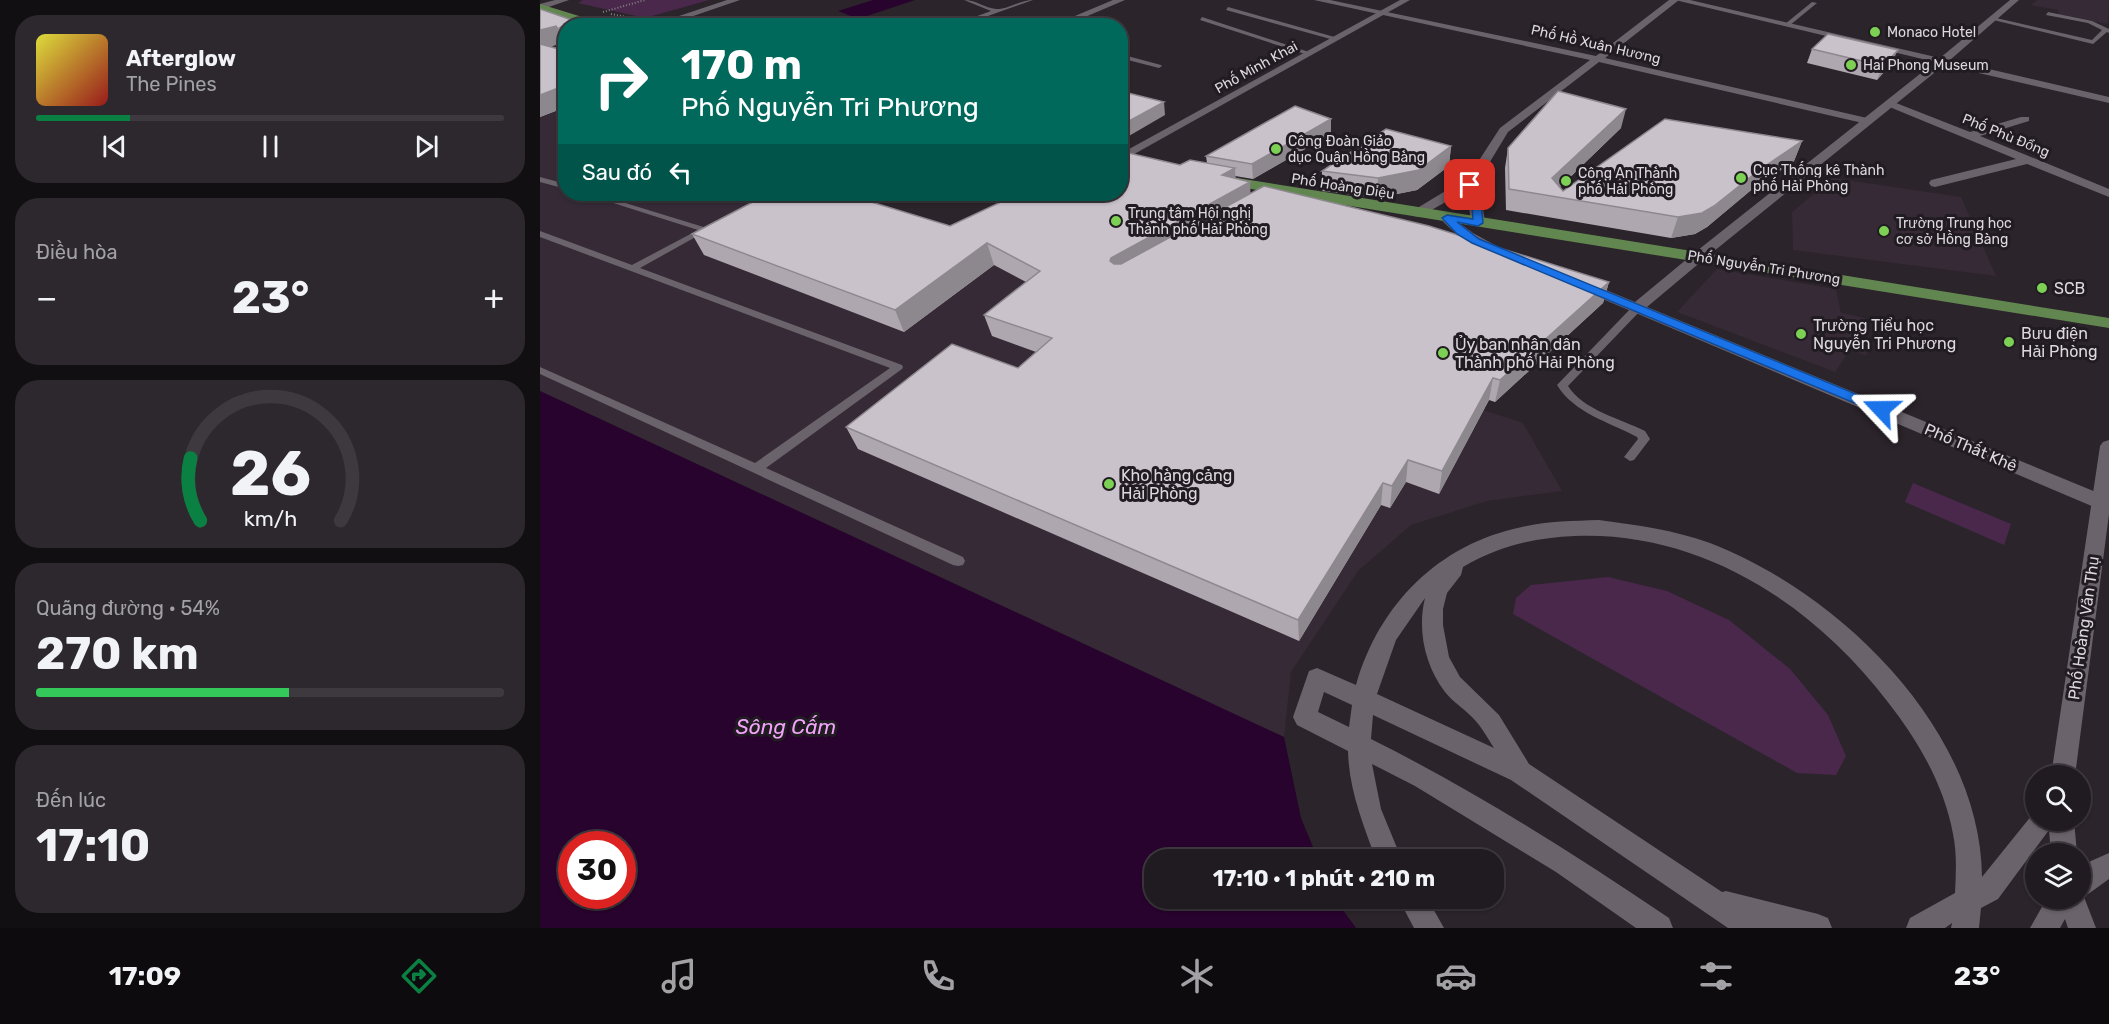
<!DOCTYPE html>
<html lang="vi">
<head>
<meta charset="utf-8">
<style>
	:root { --surface:#201b20; --page:#2d282d; --text:#f1f3f6; --muted:#a2a1a5; --line:#3d393e; --accent:#0b8043 }
	body { margin:0; font-family:Rubik,sans-serif; background:var(--page); color:var(--text); height:100vh; display:flex; flex-direction:column; font-size:22px; white-space:nowrap }
	* { box-sizing:border-box; margin:0 }
	p { font-size:20px; color:var(--muted) }
	.icon { flex:none; width:33px; height:33px; fill:none; stroke:currentColor; stroke-width:2; stroke-linecap:round; stroke-linejoin:round }
	.map { position:relative; flex:1; overflow:hidden }
	.sheet { display:flex; flex-direction:column; gap:15px; padding:15px; background:#120f12; width:540px }
	.sheet>* { flex:none }
	.top-card { position:absolute; left:18px; top:18px; width:570px; height:183px; border-radius:24px; box-shadow:0 2px 4px #0004,0 0 0 2px var(--line); background:#00695c; color:#fff; overflow:hidden }
	.controls { position:absolute; left:1485px; top:765px; display:grid; gap:12px }
	.controls a { display:grid; place-items:center; width:66px; height:66px; border-radius:50%; background:var(--surface); box-shadow:0 2px 4px #0004,0 0 0 2px var(--line); font-size:30px }
	.speed { position:absolute; left:18px; top:831px; display:flex; gap:12px; font-size:30px; font-weight:700; text-align:center }
	.speed>* { display:grid; place-content:center; width:78px; height:78px; border-radius:50%; background:var(--surface); box-shadow:0 2px 4px #0004,0 0 0 2px var(--line); line-height:1 }
	.speed .limit { border:9px solid #d22; background:#fff; color:#111 }
	.pin { position:absolute; display:grid; place-items:center; width:51px; height:51px; color:#fff; margin:-26px; border-radius:12px; box-shadow:0 3px 9px #0006 }
	.me { position:absolute; width:66px; margin:-33px; rotate:293deg; stroke-linejoin:round; filter:drop-shadow(0 0 4px #0008) }
	.turn { display:flex; align-items:center; gap:21px; height:126px; padding:0 24px; font-size:27px }
	.turn .icon { width:78px; height:78px; stroke-width:2.5 }
	.turn b { display:block; font-size:42px; line-height:51px }
	.then { display:flex; align-items:center; height:57px; padding:0 24px; background:#0003; gap:12px; font-size:22px }
	.big { font-size:45px; font-weight:700; line-height:1.1 }
	.sheet .tile { flex:1; display:flex; flex-direction:column; justify-content:center; gap:9px; min-width:0; padding:0 21px; border-radius:24px; background:var(--page) }
	.sheet .dial { align-items:center; gap:0 }
	.dial svg { height:156px; overflow:visible; fill:none; stroke:var(--line); stroke-width:7; stroke-linecap:round; text-anchor:middle }
	.dial text { fill:var(--text); stroke:none }
	.song { display:flex; align-items:center; gap:18px }
	.cover { width:72px; height:72px; border-radius:9px; background:linear-gradient(135deg,hsl(60 70% 55%),hsl(0 70% 35%)) }
	.played { height:6px; border-radius:3px; background:linear-gradient(90deg,var(--accent) 20%,var(--line) 20%) }
	.keys { display:flex; justify-content:space-around; direction:ltr }
	.heat { display:flex; justify-content:space-between; align-items:center; font-size:33px; direction:ltr }
	.charge { height:9px; border-radius:4px; background:linear-gradient(90deg,#34c759 54%,var(--line) 0) }
	.trip { position:absolute; left:604px; top:849px; width:360px; height:60px; border-radius:24px; background:var(--surface); box-shadow:0 2px 4px #0004,0 0 0 2px var(--line); font-weight:700; line-height:60px; text-align:center }
	.tab-bar { display:flex; height:96px; justify-content:space-around; align-items:center; background:#0d0b0d; color:var(--muted) }
	.tab-bar .icon { width:42px; height:42px }
	.tab-bar .selected { color:var(--accent) }
	.tab-bar b { font-size:27px; color:var(--text) }
	main { display:flex; flex:1; min-height:0 }
	.map>svg:first-child { display:block }
</style>
</head>
<body>
<main>
<section class="sheet">
<div class="tile">
<div class="song"><i class="cover"></i><div><b>Afterglow</b><p>The Pines</p></div></div>
<div class="played"></div>
<div class="keys"><svg class="icon" aria-label="previous" viewBox="0 0 24 24"><path d="M18 5L8 12l10 7zM5 5v14"/></svg><svg class="icon" aria-label="pause" viewBox="0 0 24 24"><path d="M8 5v14M16 5v14"/></svg><svg class="icon" aria-label="next" viewBox="0 0 24 24"><path d="M6 5l10 7-10 7zM19 5v14"/></svg></div>
</div>
<div class="tile"><p>Điều hòa</p>
<div class="heat"><a>−</a><b class="big">23°</b><a>+</a></div>
</div>
<div class="tile dial"><svg viewBox="0 0 100 80">
<path d="M14 69A42 42 0 1 1 86 69"/>
<path d="M14 69A42 42 0 0 1 9 37" stroke="#0b8043"/>
<text x="50" y="56" font-size="32" font-weight="700">26</text>
<text x="50" y="72" font-size="11">km/h</text>
</svg></div>
<div class="tile"><p>Quãng đường · 54%</p><b class="big">270 km</b><div class="charge"></div></div>
<div class="tile"><p>Đến lúc</p><b class="big">17:10</b></div>
</section>
<div class="map">
<svg width="1569" height="928" viewBox="0 0 1569 928">
	<rect width="100%" height="100%" fill="#2b242b"/>
	<path fill="#352a36" d="M1497,0h72l-1,24 -49,-9 -1,-5 -27,-5z
		M0,19l26,7v168h289l251,92 417,137 39,68 -75,10 -76,24 -53,46 -67,101 -7,65 -744,-346z
		M1293,178l128,19 35,79 -203,-26 -1,-38z
		M1177,269l119,20 5,24 24,5 2,38 -17,-6 -15,22 -158,-60z"/>
	<path fill="#49284c" d="M43,0h126l-64,18 -67,-15z
		M1373,483l98,41 -7,21 -99,-43z
		M1068,577l59,14 62,29 61,49 38,46 18,41 -10,19 -39,-2 -284,-159 3,-16 15,-13z"/>
	<path fill="#28032d" fill-rule="evenodd" d="M333,0h42l-57,19 -20,-8z
		M0,391l744,346 17,81 17,41 -163,1v38l180,1 21,29h-816zM32,844h50v52h-50z"/>
	<g fill="none" stroke-linecap="round" stroke-linejoin="round">
		<path stroke="#857f85" stroke-width="2" stroke-dasharray="1 2" stroke-linecap="butt" d="M63,12l42,-12
			M71,14l30,6"/>
		<path fill="#6b636b" fill-rule="evenodd" d="M424,0c12,0 21,8 32,9 10,1 24,-9 37,-9l-73,26h-10l41,-15z
			M1272,2l5,1 -28,23h-4v-2z
			M688,7l110,31 1,1 -5,1 -108,-30z
			M1508,12l44,9 17,8v4l-2,-1 -14,12 -104,-25 3,-2 100,23 10,-10 -14,-7 -42,-8z
			M662,17l110,36 1,1 -5,1 -108,-35z
			M26,44v4l-26,8v-4z
			M580,54l41,11 1,1 -3,2 -39,-10z
			M0,177l26,7v5l-26,-7z
			M45,194h11l114,35 -70,39 262,97 1,2 -1,2 -136,99 197,89 2,4 -2,4 -5,1 -5,-1 -413,-191v-7l215,96 135,-95 -350,-131v-6l92,34 66,-35z
			M1098,304l4,1v4l-74,77c15,24 53,33 77,45l5,8 -16,21 -4,1 -6,-4 14,-18 -1,-2c-28,-15 -63,-24 -80,-52l77,-80z"/>
		<path fill="#6b636b" fill-rule="evenodd" d="M573,0h12l-61,26h-13z
			M774,0h16l266,56 73,-56h10l-74,58 262,60 6,3 -6,3 -268,-62 -91,70 -32,53 5,8 4,30 -2,3h-10l-2,-3 -4,-33 -48,27 -5,-1 -1,-3 1,-3 38,-23 13,-5 35,-54 90,-68z
			M1351,101l79,31 51,-15h8v4l-49,15 129,53v8l-82,-33 -92,23 -4,-1 -2,-3 2,-3 85,-21 -129,-53v-4z
			M907,214l26,19 29,16 -2,3c-18,4 -49,-21 -60,-34z
			M1158,253l7,4 -2,3 -56,47 461,190v10l-7,2 -7,-2 -515,-218 -2,-3 2,-3h10l46,19 58,-48z"/>
		<path fill="#6b636b" fill-rule="evenodd" d="M860,0h10l-290,162v-8z"/>
		<path fill="#6b636b" fill-rule="evenodd" d="M15,0h14l-29,10v-6z
			M187,0h13l-76,26h-15z
			M1135,0h15l250,58 70,-58h9l-69,60 159,37v6l-165,-38 -241,195 -5,1 -7,-4 2,-3 242,-192z
			M1569,440v74l-34,262h-24l49,-330 3,-4z
			M1059,520c38,5 75,10 111,23 130,50 271,187 272,334l54,-67v10h38l3,34h-26l-2,-24 -51,69 -17,9 -2,20h-28l1,-5 -7,5h-39l4,-10 45,-25c1,-20 2,-40 -2,-59 -9,-49 -35,-94 -66,-133 -74,-97 -186,-170 -312,-165 -42,2 -76,10 -112,31l-2,8 -14,18 -4,16v16l6,32 11,20 39,38 30,49 193,128 4,-1 92,23 10,4 4,10h-104l-217,-148 -138,-65 -2,24c104,52 202,114 298,179l4,10h-37l-80,-56 -141,-86 -43,-22 9,45 21,51h-26c-13,-37 -27,-69 -28,-109l-51,-26 -4,-8 16,-46 8,-3 39,17c23,-81 83,-141 166,-158 25,-6 51,-6 77,-7zM885,598c-8,32 0,68 20,94 7,9 18,16 27,25 9,9 15,20 22,31l-117,-54 19,-54zM784,692l28,13 -3,22 -31,-15z
			M1569,853v26l-25,18 12,31h-28l-3,-9 -5,9h-30l17,-30h33v-30l11,-7z
			M858,898h29l17,30h-30z"/>
		<path fill="#628650" fill-rule="evenodd" d="M0,4l65,20 1,2h-15l-51,-16z
			M685,176l884,142v10l-827,-133 -61,-12 -2,-3z"/>
	</g>
	<path fill="#aea7af" d="M0,9l32,11 3,6h-9v16l-14,4 14,61 -26,10z
		M1272,49l79,15 -14,16 -70,-17z
		M1081,128l-61,59 3,4 239,-50 -8,20 -44,30 -43,36 -12,7 -24,4 -165,-28 -1,-42 3,-20z
		M791,134l-78,45 -18,-3 1,3 14,3v12l359,88 -6,21 -108,99 -6,-2 -50,94 -33,-12 -16,26 -9,-3 -82,136 -441,-192 -12,-22 172,-59 18,-16 -44,-16 -8,-21 42,-33 -32,-17 -90,67 -200,-77 -12,-21 258,-8 230,-61 27,-2 -1,-7z
		M911,146l-2,20 -32,24 -40,8 -55,-7v-20z"/>
	<path fill="#8d888e" d="M32,20l3,6h-9v15l-8,-12z
		M16,26l9,16 -13,4 5,7 -17,-3v-20z
		M1358,50l-7,14 -14,16 6,-14z
		M26,85v22l-26,10v-22z
		M624,102l1,13 -43,25 -2,-14z
		M1086,109l-5,19 -71,68 2,-18z
		M791,119v15l-78,45 -1,-15z
		M1262,141l-8,20 -44,30 -43,36 -12,7 -24,4 7,-21z
		M911,146l-2,20 -32,24 -40,8 1,-20z
		M695,168l1,21 -14,-14z
		M710,182l1,21 -136,76 -5,-18 1,-3z
		M447,243l7,22 -90,67 -9,-22z
		M1069,282l-6,21 -108,99 5,-22z
		M953,378l-4,22 -50,94 3,-23z
		M868,460l-2,22 -16,26 2,-22z
		M843,483l-2,22 -82,136 -1,-21z"/>
	<path fill="#cac2cb" stroke="#8d888e" stroke-width="1.5" d="M0,9l32,11 -14,9 -2,-3 -16,4z
		M1288,34l70,16 -15,16 -71,-17z
		M0,44l26,7v34l-26,10z
		M580,91l44,11 -44,24z
		M1018,91l68,18 -74,69 11,13 102,-72 137,22 -44,30 -44,35 -12,7 -24,4 -169,-28 -1,-41z
		M755,106l36,13 -79,45 -46,-8z
		M846,129l65,17 -32,24 -41,8 -56,-7z
		M580,151l60,14 10,-5 45,8 -13,7 28,7 -139,76 -1,3 4,3h7l143,-78 165,40 180,56 -109,98 -7,-2 -51,93 -34,-11 -16,26 -9,-3 -85,137 -452,-193 106,-83 66,24 34,-30 -68,-23 56,-44 -53,-28 -92,67 -203,-76 76,-40h77l105,32 68,-32h102z"/>
	<path fill="#1a73e8" stroke="#114b97" stroke-width="1.5" d="M930,182l3,1 7,10 3,30 -5,3 -21,-4 22,17 406,167 2,3 -6,5 -5,-2 -404,-169 -15,-9 -15,-16 5,-3 26,4 -2,-26 -6,-8z"/>
	<g fill="#7cd155" stroke="#211b22" stroke-width="2">
		<circle cx="1335" cy="32" r="6"/>
		<circle cx="1311" cy="65" r="6"/>
		<circle cx="736" cy="149" r="6"/>
		<circle cx="1201" cy="178" r="6"/>
		<circle cx="1026" cy="181" r="6"/>
		<circle cx="576" cy="221" r="6"/>
		<circle cx="1344" cy="231" r="6"/>
		<circle cx="1502" cy="288" r="6"/>
		<circle cx="1261" cy="334" r="6"/>
		<circle cx="1469" cy="342" r="6"/>
		<circle cx="903" cy="353" r="6"/>
		<circle cx="569" cy="484" r="6"/>
	</g>
	<g text-anchor="middle" stroke-width="6" stroke-linejoin="round" paint-order="stroke">
		<g font-size="14" fill="#dcd8dd" stroke="#211b22" text-anchor="start">
			<text x="1347" y="37">Monaco Hotel</text>
			<text x="1323" y="70">Hai Phong Museum</text>
			<text x="748" y="146">Công Đoàn Giáo<tspan x="748" dy="16">dục Quận Hồng Bàng</tspan></text>
			<text x="1213" y="175">Cục Thống kê Thành<tspan x="1213" dy="16">phố Hải Phòng</tspan></text>
			<text x="1038" y="178">Công An Thành<tspan x="1038" dy="16">phố Hải Phòng</tspan></text>
			<text x="588" y="218">Trung tâm Hội nghị<tspan x="588" dy="16">Thành phố Hải Phòng</tspan></text>
			<text x="1356" y="228">Trường Trung học<tspan x="1356" dy="16">cơ sở Hồng Bàng</tspan></text>
		</g>
		<g font-size="14" fill="#dcd8dd" stroke="#211b22">
			<text transform="translate(1056 44) rotate(13)" y="5">Phố Hồ Xuân Hương</text>
			<text transform="translate(716 67) rotate(-29)" y="5">Phố Minh Khai</text>
			<text transform="translate(1466 135) rotate(22)" y="5">Phố Phù Đổng</text>
			<text transform="translate(803 186) rotate(9)" y="5">Phố Hoàng Diệu</text>
			<text transform="translate(1224 267) rotate(9)" y="5">Phố Nguyễn Tri Phương</text>
		</g>
		<g font-size="16" fill="#dcd8dd" stroke="#211b22" text-anchor="start">
			<text x="1514" y="294">SCB</text>
			<text x="1273" y="331">Trường Tiểu học<tspan x="1273" dy="18">Nguyễn Tri Phương</tspan></text>
			<text x="1481" y="339">Bưu điện<tspan x="1481" dy="18">Hải Phòng</tspan></text>
			<text x="915" y="350">Ủy ban nhân dân<tspan x="915" dy="18">Thành phố Hải Phòng</tspan></text>
			<text x="581" y="481">Kho hàng cảng<tspan x="581" dy="18">Hải Phòng</tspan></text>
		</g>
		<g font-size="16" fill="#dcd8dd" stroke="#211b22">
			<text transform="translate(1431 447) rotate(23)" y="6">Phố Thất Khê</text>
			<text transform="translate(1543 628) rotate(-82)" y="6">Phố Hoàng Văn Thụ</text>
		</g>
		<g font-size="21" font-style="italic" fill="#f0a3f7" stroke="#211b22">
			<text x="246" y="734">Sông Cấm</text>
		</g>
	</g>
</svg>
<div class="controls">
<a><svg class="icon" aria-label="search" viewBox="0 0 24 24"><circle cx="10" cy="10" r="6"/><path d="M15 15l6 6"/></svg></a>
<a><svg class="icon" aria-label="layers" viewBox="0 0 24 24"><path d="M12 4l9 5-9 5-9-5zM3 14l9 5 9-5"/></svg></a>
</div>
<div class="speed"><div class="limit">30</div></div>
<div class="pin" style="left:930px;top:185px;background:#d93025"><svg class="icon" aria-label="arrive" viewBox="0 0 24 24"><path d="M6 21V4h12l-3 4 3 4H6"/></svg></div>
<svg class="me" style="left:1341px;top:409px" viewBox="-20 -20 40 40"><path d="M0-17L14 15 0 8-14 15z" fill="#1a73e8" stroke="#fff" stroke-width="4"/></svg>
<div class="trip">17:10 · 1 phút · 210 m</div>
<div class="top-card">
<div class="turn"><svg class="icon" aria-label="right" viewBox="0 0 24 24"><path d="M7 20v-9h11M14 6l5 5-5 5"/></svg><div><b>170 m</b>Phố Nguyễn Tri Phương</div></div>
<div class="then">Sau đó<svg class="icon" aria-label="left" viewBox="0 0 24 24"><path d="M17 20v-9H6M10 6l-5 5 5 5"/></svg></div>
</div>
</div>
</main>
<nav class="tab-bar">
<b>17:09</b>
<svg class="icon selected" aria-label="directions" viewBox="0 0 24 24"><path d="M12 3l9 9-9 9-9-9zM9 14v-3h6M13 9l2 2-2 2"/></svg>
<svg class="icon" aria-label="music" viewBox="0 0 24 24"><path d="M9 18V5l10-2v13"/><circle cx="6" cy="18" r="3"/><circle cx="16" cy="16" r="3"/></svg>
<svg class="icon" aria-label="phone" viewBox="0 0 24 24"><path d="M5 4h4l2 5-3 2q2 4 5 5l2-3 5 2v4C11 20 4 13 5 4z"/></svg>
<svg class="icon" aria-label="climate" viewBox="0 0 24 24"><path d="M12 3v18M4 7l16 10M4 17L20 7"/></svg>
<svg class="icon" aria-label="car" viewBox="0 0 24 24"><path d="M5 17H2v-5l4-1 3-4h7l3 4 3 1v5h-3M9 17h6M6 11h13"/><circle cx="7" cy="17" r="2"/><circle cx="17" cy="17" r="2"/></svg>
<svg class="icon" aria-label="filters" viewBox="0 0 24 24"><path d="M4 7h16M4 17h16"/><circle cx="9" cy="7" r="2"/><circle cx="15" cy="17" r="2"/></svg>
<b>23°</b>
</nav>
</body>
</html>
